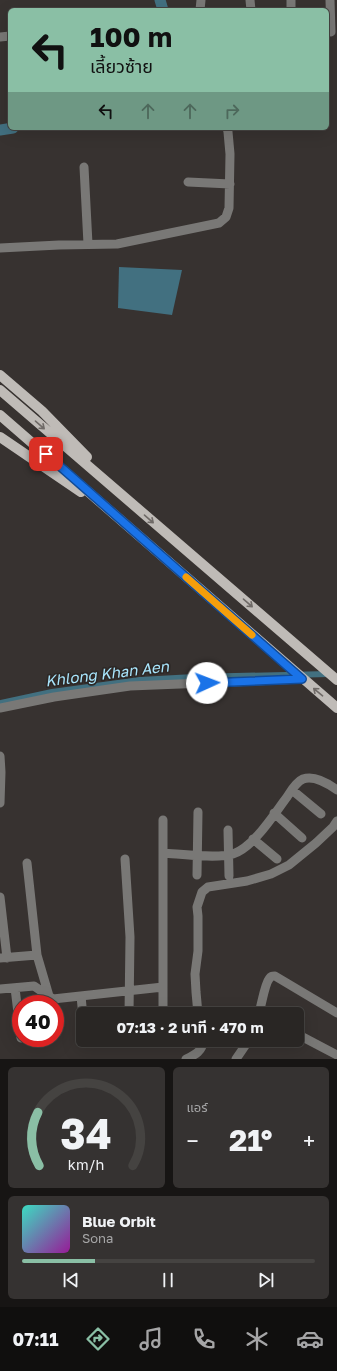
<!DOCTYPE html>
<html lang="th">
<head>
<meta charset="utf-8">
<style>
	:root { --surface:#292624; --page:#353231; --text:#f1f3f6; --muted:#a5a5a6; --line:#454341; --accent:#8abfa5 }
	body { margin:0; font-family:"Golos Text","Noto Sans Thai",sans-serif; background:var(--page); color:var(--text); height:100vh; display:flex; flex-direction:column; font-size:15px; white-space:nowrap }
	* { box-sizing:border-box; margin:0 }
	p { font-size:13px; color:var(--muted) }
	.icon { flex:none; width:22px; height:22px; fill:none; stroke:currentColor; stroke-width:2; stroke-linecap:round; stroke-linejoin:round }
	.map { position:relative; height:1059px; overflow:hidden }
	.sheet { display:flex; flex-direction:column; gap:8px; padding:8px; background:#171514; flex:1 }
	.sheet>* { flex:none }
	.hud { position:absolute; left:8px; top:8px; width:321px; height:122px; border-radius:6px; box-shadow:0 4px 16px #0002,0 0 0 1px var(--line); background:#8abfa5; color:#111; overflow:hidden }
	.speed { position:absolute; left:12px; top:995px; display:flex; gap:8px; font-size:20px; font-weight:700; text-align:center }
	.speed>* { display:grid; place-content:center; width:52px; height:52px; border-radius:50%; background:var(--surface); box-shadow:0 4px 16px #0002,0 0 0 1px var(--line); line-height:1 }
	.speed .limit { border:6px solid #d22; background:#fff; color:#111 }
	.pin { position:absolute; display:grid; place-items:center; width:34px; height:34px; color:#fff; margin:-17px; border-radius:8px; box-shadow:0 2px 6px #0006 }
	.me { position:absolute; width:44px; margin:-22px; rotate:88deg; stroke-linejoin:round; filter:drop-shadow(0 0 3px #0008) }
	.turn { display:flex; align-items:center; gap:14px; height:84px; padding:0 16px; font-size:18px }
	.turn .icon { width:52px; height:52px; stroke-width:2.5 }
	.turn b { display:block; font-size:28px; line-height:34px }
	.lanes { display:flex; align-items:center; height:38px; padding:0 16px; background:#0003; justify-content:center; gap:20px; direction:ltr }
	.lanes .off { opacity:.35 }
	.big { font-size:30px; font-weight:700; line-height:1.1 }
	.sheet .widget { flex:1; display:flex; flex-direction:column; justify-content:center; gap:6px; min-width:0; padding:0 14px; border-radius:6px; background:var(--page) }
	.sheet .dial { align-items:center; gap:0 }
	.dial svg { height:104px; overflow:visible; fill:none; stroke:var(--line); stroke-width:7; stroke-linecap:round; text-anchor:middle }
	.dial text { fill:var(--text); stroke:none }
	.song { display:flex; align-items:center; gap:12px }
	.cover { width:48px; height:48px; border-radius:6px; background:linear-gradient(135deg,hsl(170 70% 55%),hsl(300 70% 35%)) }
	.played { height:4px; border-radius:2px; background:linear-gradient(90deg,var(--accent) 25%,var(--line) 25%) }
	.keys { display:flex; justify-content:space-around; direction:ltr }
	.heat { display:flex; justify-content:space-between; align-items:center; font-size:22px; direction:ltr }
	.sheet .tiles { flex:1; display:grid; gap:8px; grid-template-columns:1fr 1fr }
	.widget:last-child { grid-column:span 2 }
	.trip { position:absolute; left:76px; top:1007px; width:228px; height:40px; border-radius:6px; background:var(--surface); box-shadow:0 4px 16px #0002,0 0 0 1px var(--line); font-weight:700; line-height:40px; text-align:center }
	.tabs { display:flex; height:64px; justify-content:space-around; align-items:center; background:#100f0e; color:var(--muted) }
	.tabs .icon { width:28px; height:28px }
	.tabs .on { color:var(--accent) }
	.tabs b { font-size:18px; color:var(--text) }
	.map>svg:first-child { display:block }
</style>
</head>
<body>
<div class="map">
<svg width="337" height="1059" viewBox="0 0 337 1059">
	<rect width="100%" height="100%" fill="#373230"/>
	<path fill="#427080" d="M119,267l63,3 -10,45 -54,-7z"/>
	<g fill="none" stroke-linecap="round" stroke-linejoin="round">
		<path stroke="#427080" stroke-width="6" d="M1,703l51,-11 88,-12 54,-3 135,-3"/>
		<path stroke="#427080" stroke-width="11" d="M160,0l3,10
			M0,130l13,-2"/>
		<path stroke="#797876" stroke-width="9" d="M250,0l1,10
			M291,0v10
			M330,0l1,32
			M200,10l1,-10
			M0,37l10,-1
			M84,167l4,77
			M188,182l42,2
			M0,248l59,-3 58,-1 102,-21 7,-6 3,-9 1,-54 -2,-22 -1,-4
			M0,708l54,-11 76,-11 172,-7
			M0,756l1,16 -1,31
			M292,790l29,24
			M274,813l28,25
			M163,820v194
			M228,830l1,46
			M253,839l24,20
			M163,853c17,1 54,6 70,1 21,-7 41,-40 54,-57 4,-6 9,-15 16,-18 11,-4 26,5 34,11
			M125,859l5,78 -1,77
			M27,863l10,92 12,41 1,8
			M197,875l1,-63
			M0,897l7,61
			M0,958l37,-3
			M15,988l6,50
			M0,989l34,-3 19,13 110,-12
			M81,996l2,21
			M198,1014l-2,-22 -1,-18 3,-23v-35l-1,-9 5,-15 6,-5 39,-6 24,-7 18,-9 27,-22 17,-16 4,-6
			M263,1014l-2,-2 -1,-3c2,-7 5,-25 9,-30 2,-3 3,-3 6,-3l62,37
			M297,1034l40,21
			M186,1059c9,-4 17,-8 17,-19
			M236,1059l13,-19"/>
		<path stroke="#bfbbb7" stroke-width="10" d="M0,375l42,36 45,46
			M0,390l337,290
			M0,415l337,293
			M0,437l81,55"/>
	</g>
	<defs><path id="oneway-shaft" d="M-6 0H5M1.5-3L5.5 0L1.5 3" fill="none" stroke-width="1.6" stroke-linecap="round" stroke-linejoin="round"/></defs>
	<g stroke="#6f6a67">
		<use href="#oneway-shaft" transform="translate(40 425) rotate(41)"/>
		<use href="#oneway-shaft" transform="translate(149 519) rotate(41)"/>
		<use href="#oneway-shaft" transform="translate(248 603) rotate(41)"/>
		<use href="#oneway-shaft" transform="translate(318 692) rotate(-140)"/>
	</g>
	<g fill="none" stroke-linecap="round" stroke-linejoin="round">
		<defs>
			<path id="route" d="M46,454l256,225 -95,4"/>
		</defs>
		<use href="#route" stroke="#114b97" stroke-width="10"/>
		<use href="#route" stroke="#1a73e8" stroke-width="7"/>
		<path stroke="#f59e0b" stroke-width="7" d="M186,577l66,58"/>
	</g>
	<g text-anchor="middle" stroke-width="3.5" stroke-linejoin="round" paint-order="stroke">
		<g font-size="15" font-style="italic" fill="#a9e6fd" stroke="#2d2826">
			<text transform="translate(107 674) rotate(-7)" y="5">Khlong Khan Aen</text>
		</g>
	</g>
</svg>
<div class="speed"><div class="limit">40</div></div>
<div class="pin" style="left:46px;top:454px;background:#d93025"><svg class="icon" aria-label="arrive" viewBox="0 0 24 24"><path d="M6 21V4h12l-3 4 3 4H6"/></svg></div>
<svg class="me" style="left:207px;top:683px" viewBox="-20 -20 40 40"><circle r="19" fill="#fff"/><path d="M0-13L10 11 0 6-10 11z" fill="#1a73e8"/></svg>
<div class="trip">07:13 · 2 นาที · 470 m</div>
<div class="hud">
<div class="turn"><svg class="icon" aria-label="left" viewBox="0 0 24 24"><path d="M17 20v-9H6M10 6l-5 5 5 5"/></svg><div><b>100 m</b>เลี้ยวซ้าย</div></div>
<div class="lanes"><svg class="icon" aria-label="left" viewBox="0 0 24 24"><path d="M17 20v-9H6M10 6l-5 5 5 5"/></svg><svg class="icon off" aria-label="ahead" viewBox="0 0 24 24"><path d="M12 20V5M6 11l6-6 6 6"/></svg><svg class="icon off" aria-label="ahead" viewBox="0 0 24 24"><path d="M12 20V5M6 11l6-6 6 6"/></svg><svg class="icon off" aria-label="right" viewBox="0 0 24 24"><path d="M7 20v-9h11M14 6l5 5-5 5"/></svg></div>
</div>
</div>
<section class="sheet">
<div class="tiles">
<div class="widget dial"><svg viewBox="0 0 100 80">
<path d="M14 69A42 42 0 1 1 86 69"/>
<path d="M14 69A42 42 0 0 1 13 28" stroke="#8abfa5"/>
<text x="50" y="56" font-size="32" font-weight="700">34</text>
<text x="50" y="72" font-size="11">km/h</text>
</svg></div>
<div class="widget"><p>แอร์</p>
<div class="heat"><a>−</a><b class="big">21°</b><a>+</a></div>
</div>
<div class="widget">
<div class="song"><i class="cover"></i><div><b>Blue Orbit</b><p>Sona</p></div></div>
<div class="played"></div>
<div class="keys"><svg class="icon" aria-label="previous" viewBox="0 0 24 24"><path d="M18 5L8 12l10 7zM5 5v14"/></svg><svg class="icon" aria-label="pause" viewBox="0 0 24 24"><path d="M8 5v14M16 5v14"/></svg><svg class="icon" aria-label="next" viewBox="0 0 24 24"><path d="M6 5l10 7-10 7zM19 5v14"/></svg></div>
</div>
</div>
</section>
<nav class="tabs">
<b>07:11</b>
<svg class="icon on" aria-label="directions" viewBox="0 0 24 24"><path d="M12 3l9 9-9 9-9-9zM9 14v-3h6M13 9l2 2-2 2"/></svg>
<svg class="icon" aria-label="music" viewBox="0 0 24 24"><path d="M9 18V5l10-2v13"/><circle cx="6" cy="18" r="3"/><circle cx="16" cy="16" r="3"/></svg>
<svg class="icon" aria-label="phone" viewBox="0 0 24 24"><path d="M5 4h4l2 5-3 2q2 4 5 5l2-3 5 2v4C11 20 4 13 5 4z"/></svg>
<svg class="icon" aria-label="climate" viewBox="0 0 24 24"><path d="M12 3v18M4 7l16 10M4 17L20 7"/></svg>
<svg class="icon" aria-label="car" viewBox="0 0 24 24"><path d="M5 17H2v-5l4-1 3-4h7l3 4 3 1v5h-3M9 17h6M6 11h13"/><circle cx="7" cy="17" r="2"/><circle cx="17" cy="17" r="2"/></svg>
</nav>
</body>
</html>
